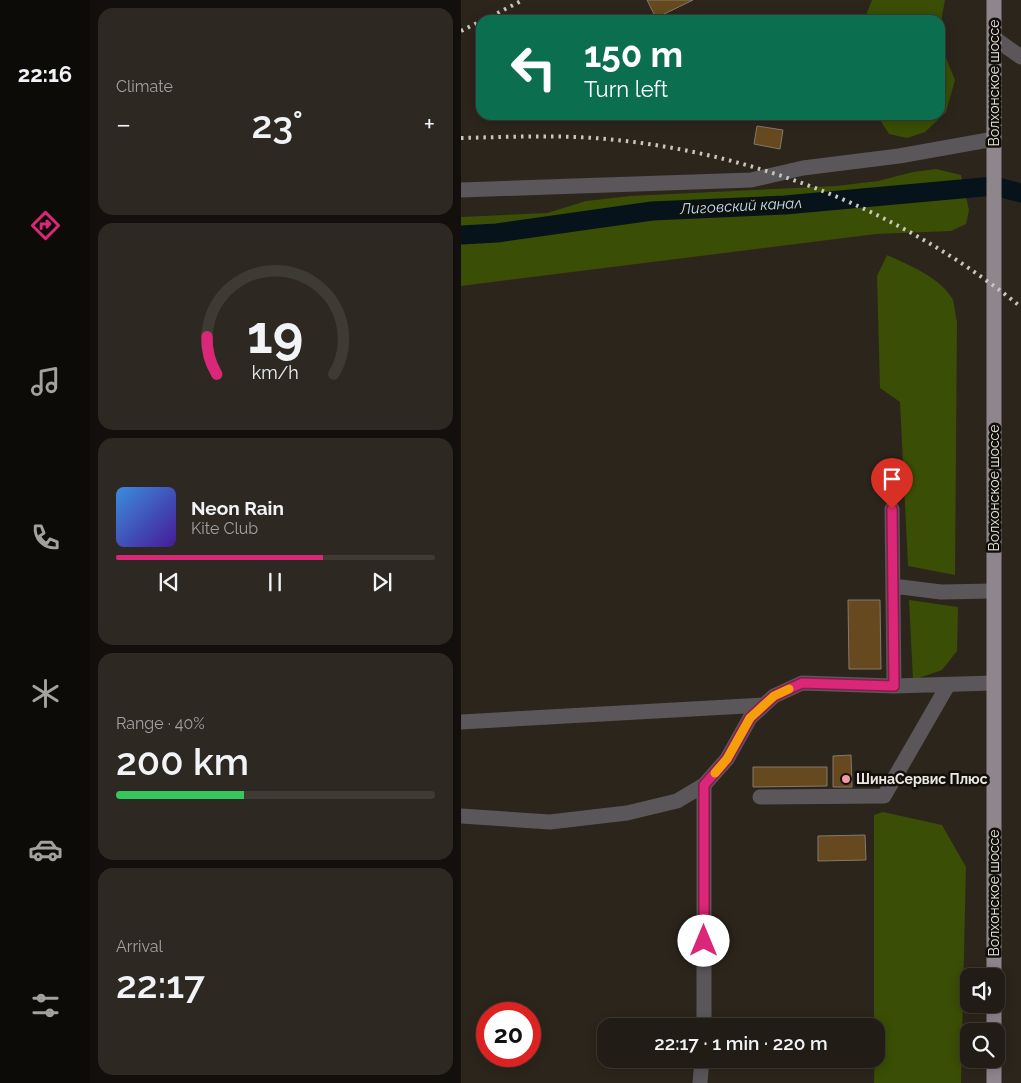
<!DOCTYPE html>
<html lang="en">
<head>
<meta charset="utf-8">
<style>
	:root { --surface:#211c15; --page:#2d2922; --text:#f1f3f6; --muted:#a2a1a0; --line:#3e3a34; --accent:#db2777 }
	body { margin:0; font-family:Raleway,sans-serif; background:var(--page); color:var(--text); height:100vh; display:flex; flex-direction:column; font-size:19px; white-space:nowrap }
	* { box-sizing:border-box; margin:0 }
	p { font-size:16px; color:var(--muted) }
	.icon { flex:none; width:28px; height:28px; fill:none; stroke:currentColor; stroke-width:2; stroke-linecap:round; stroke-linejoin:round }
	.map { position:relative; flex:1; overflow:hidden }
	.drawer { display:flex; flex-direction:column; gap:8px; padding:8px; background:#120f0c; width:371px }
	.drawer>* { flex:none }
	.hud { position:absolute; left:15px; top:15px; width:469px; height:105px; border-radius:15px; box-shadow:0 2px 12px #0003,0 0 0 1px var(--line); background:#0b6e4f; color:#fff; overflow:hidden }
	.tools { position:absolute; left:499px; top:968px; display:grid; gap:10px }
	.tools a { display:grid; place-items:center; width:45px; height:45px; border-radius:10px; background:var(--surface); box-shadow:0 2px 12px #0003,0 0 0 1px var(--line); font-size:25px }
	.speed { position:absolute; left:15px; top:1002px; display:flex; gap:10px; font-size:25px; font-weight:700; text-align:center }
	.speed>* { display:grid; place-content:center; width:65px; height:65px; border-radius:50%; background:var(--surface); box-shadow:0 2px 12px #0003,0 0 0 1px var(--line); line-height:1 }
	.speed .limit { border:8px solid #d22; background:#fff; color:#111 }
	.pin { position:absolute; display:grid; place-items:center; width:42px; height:42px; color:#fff; margin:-51px -21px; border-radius:50% 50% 50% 0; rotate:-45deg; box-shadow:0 0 5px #0007 }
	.pin .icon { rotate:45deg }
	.me { position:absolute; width:55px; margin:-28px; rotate:0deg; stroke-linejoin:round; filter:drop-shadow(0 0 4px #0008) }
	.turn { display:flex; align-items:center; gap:18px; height:105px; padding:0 25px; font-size:22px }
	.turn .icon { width:65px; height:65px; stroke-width:2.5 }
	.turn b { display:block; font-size:35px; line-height:42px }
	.big { font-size:38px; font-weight:600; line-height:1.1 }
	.drawer .tile { flex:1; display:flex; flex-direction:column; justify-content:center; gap:8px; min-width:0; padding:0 18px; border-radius:15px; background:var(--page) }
	.drawer .dial { align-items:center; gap:0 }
	.dial svg { height:130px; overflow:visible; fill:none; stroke:var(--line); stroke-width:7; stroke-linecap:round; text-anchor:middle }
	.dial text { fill:var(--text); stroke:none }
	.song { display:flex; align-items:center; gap:15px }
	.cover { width:60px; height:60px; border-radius:8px; background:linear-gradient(135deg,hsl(210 70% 55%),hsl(260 70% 35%)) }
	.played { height:5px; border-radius:2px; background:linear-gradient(90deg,var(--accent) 65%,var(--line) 65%) }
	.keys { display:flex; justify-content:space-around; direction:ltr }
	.heat { display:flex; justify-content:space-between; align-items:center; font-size:28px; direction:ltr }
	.charge { height:8px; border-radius:4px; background:linear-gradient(90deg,#34c759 40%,var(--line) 0) }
	.trip { position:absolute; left:136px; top:1018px; width:288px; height:50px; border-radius:15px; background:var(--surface); box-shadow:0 2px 12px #0003,0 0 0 1px var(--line); font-weight:600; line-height:50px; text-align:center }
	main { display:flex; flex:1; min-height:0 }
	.tab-bar { display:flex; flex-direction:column; width:90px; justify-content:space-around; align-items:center; background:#0d0b08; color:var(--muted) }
	.tab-bar .icon { width:35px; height:35px }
	.tab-bar .current { color:var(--accent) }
	.tab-bar b { font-size:22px; color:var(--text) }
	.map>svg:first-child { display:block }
</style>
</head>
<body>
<main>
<nav class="tab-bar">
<b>22:16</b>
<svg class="icon current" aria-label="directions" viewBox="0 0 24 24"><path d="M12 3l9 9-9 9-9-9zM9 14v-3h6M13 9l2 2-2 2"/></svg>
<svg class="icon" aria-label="music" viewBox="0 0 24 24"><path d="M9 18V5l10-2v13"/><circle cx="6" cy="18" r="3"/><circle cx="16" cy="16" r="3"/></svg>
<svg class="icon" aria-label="phone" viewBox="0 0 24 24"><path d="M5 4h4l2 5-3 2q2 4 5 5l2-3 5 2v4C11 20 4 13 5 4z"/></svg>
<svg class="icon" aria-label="climate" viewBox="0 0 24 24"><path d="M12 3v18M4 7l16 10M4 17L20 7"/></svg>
<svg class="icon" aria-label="car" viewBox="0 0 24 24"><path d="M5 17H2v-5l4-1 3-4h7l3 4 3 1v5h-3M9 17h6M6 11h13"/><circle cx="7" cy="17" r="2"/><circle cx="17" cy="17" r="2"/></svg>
<svg class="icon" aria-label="filters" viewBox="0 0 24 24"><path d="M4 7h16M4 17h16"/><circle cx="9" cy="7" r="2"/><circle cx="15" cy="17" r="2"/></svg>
</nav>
<section class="drawer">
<div class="tile"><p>Climate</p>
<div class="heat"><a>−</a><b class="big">23°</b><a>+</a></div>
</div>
<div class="tile dial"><svg viewBox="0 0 100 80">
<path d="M14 69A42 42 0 1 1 86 69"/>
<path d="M14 69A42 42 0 0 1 8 46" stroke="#db2777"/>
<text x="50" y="56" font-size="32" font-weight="700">19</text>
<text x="50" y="72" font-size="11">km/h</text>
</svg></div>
<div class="tile">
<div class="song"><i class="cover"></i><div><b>Neon Rain</b><p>Kite Club</p></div></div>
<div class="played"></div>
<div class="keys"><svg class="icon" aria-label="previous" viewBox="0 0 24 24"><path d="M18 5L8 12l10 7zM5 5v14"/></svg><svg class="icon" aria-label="pause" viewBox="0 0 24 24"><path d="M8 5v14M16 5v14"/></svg><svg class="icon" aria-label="next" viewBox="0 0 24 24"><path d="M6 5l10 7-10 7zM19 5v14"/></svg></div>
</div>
<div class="tile"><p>Range · 40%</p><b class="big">200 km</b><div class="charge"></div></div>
<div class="tile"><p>Arrival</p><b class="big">22:17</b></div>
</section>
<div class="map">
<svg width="560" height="1083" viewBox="0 0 560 1083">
	<rect width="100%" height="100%" fill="#2c251c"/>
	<path fill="#3a4e05" d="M411,0h73l-3,16v32l13,32 -9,32 -21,20 -18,6 -18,-4 -12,-19h63v-95h-76z
		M475,169l25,6 8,35 -3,14 -15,7 -75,3 -415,52v-69l86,-4 39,-12 44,-5 206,-10 42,-5 35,-9z
		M426,255c22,10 52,22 65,43 3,6 3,17 5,23l-2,254 -47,-9 -8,-164 -20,-14 -3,-112z
		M448,600l49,7 -1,44 -15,19 -29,10z
		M422,812l59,13 24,42 -5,216h-87l2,-57h-2v-211z"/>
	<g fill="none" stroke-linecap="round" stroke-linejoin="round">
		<path stroke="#06131a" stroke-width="19" d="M0,235l36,-2 155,-22 133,-6 209,-19 27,7"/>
	</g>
	<path fill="#66491f" stroke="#827a6e" d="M186,0h46l-37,18z
		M296,126l26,4 -3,19 -26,-5z
		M387,600h32l1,69h-32z
		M390,755l1,32h-19v-31z
		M292,767h74v19l-74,1z
		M404,835l1,25 -48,1v-25z"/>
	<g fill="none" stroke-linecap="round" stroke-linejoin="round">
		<path stroke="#5b565a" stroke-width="15" d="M533,38l27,19
			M0,190l290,-10 52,-12 96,-12 95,-17
			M431,509l2,177
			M432,586l48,6 52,-1
			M0,722l303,-17
			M299,797l124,-1 64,-111
			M0,816l89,6 77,-9 50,-12 27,-16 23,-26 23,-41 24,-22 28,-13 92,3 99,-3
			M243,1026v-241
			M239,1083l2,-24"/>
		<path stroke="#8f858d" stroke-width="15" d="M533,0v976
			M533,1004v27
			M533,1059v24"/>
		<path stroke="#cac5be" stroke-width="4" stroke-dasharray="2.5 5" stroke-linecap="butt" d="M23,20l39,-20
			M0,31l20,-10
			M0,138c44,-1 89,-3 133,0 153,11 307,71 427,169"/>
	</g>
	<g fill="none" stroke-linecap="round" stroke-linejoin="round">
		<defs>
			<path id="route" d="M243,941v-156l23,-26 23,-41 24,-22 28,-13 92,3 -2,-177"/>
		</defs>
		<use href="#route" stroke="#8e194d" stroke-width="12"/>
		<use href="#route" stroke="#db2777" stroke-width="9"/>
		<path stroke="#f59e0b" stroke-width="9" d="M254,773l12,-14 23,-41 24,-22 15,-7"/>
	</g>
	<circle fill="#f49aa1" stroke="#120f0b" stroke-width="2" cx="385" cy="779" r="5"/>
	<g text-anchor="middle" stroke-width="5" stroke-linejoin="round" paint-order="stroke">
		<g font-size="14" fill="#ece7e1" stroke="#120f0b">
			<text transform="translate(533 83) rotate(-90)" y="5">Волхонское шоссе</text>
			<text transform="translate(533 488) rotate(-90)" y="5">Волхонское шоссе</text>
			<text transform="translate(533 893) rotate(-90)" y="5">Волхонское шоссе</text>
		</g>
		<g font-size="14" font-weight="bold" fill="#ece7e1" stroke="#120f0b" text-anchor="start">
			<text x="395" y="784">ШинаСервис Плюс</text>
		</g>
		<g font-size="15" font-style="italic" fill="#b8e5fe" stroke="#120f0b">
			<text transform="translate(280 206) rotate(-3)" y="5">Лиговский канал</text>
		</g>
	</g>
</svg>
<div class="tools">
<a><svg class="icon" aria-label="sound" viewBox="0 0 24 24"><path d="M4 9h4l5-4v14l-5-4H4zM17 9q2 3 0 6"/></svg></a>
<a><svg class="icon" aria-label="search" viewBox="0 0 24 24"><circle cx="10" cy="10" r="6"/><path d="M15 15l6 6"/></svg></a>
</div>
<div class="speed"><div class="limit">20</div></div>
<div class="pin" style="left:431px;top:509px;background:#d93025"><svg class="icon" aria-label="arrive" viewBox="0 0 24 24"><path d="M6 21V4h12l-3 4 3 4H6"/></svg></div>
<svg class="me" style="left:243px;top:941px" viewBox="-20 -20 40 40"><circle r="19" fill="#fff"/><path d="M0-13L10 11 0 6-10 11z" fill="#db2777"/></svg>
<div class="trip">22:17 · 1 min · 220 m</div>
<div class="hud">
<div class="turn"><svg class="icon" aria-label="left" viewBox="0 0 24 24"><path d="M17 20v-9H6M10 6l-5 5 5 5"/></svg><div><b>150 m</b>Turn left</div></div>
</div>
</div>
</main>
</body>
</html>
